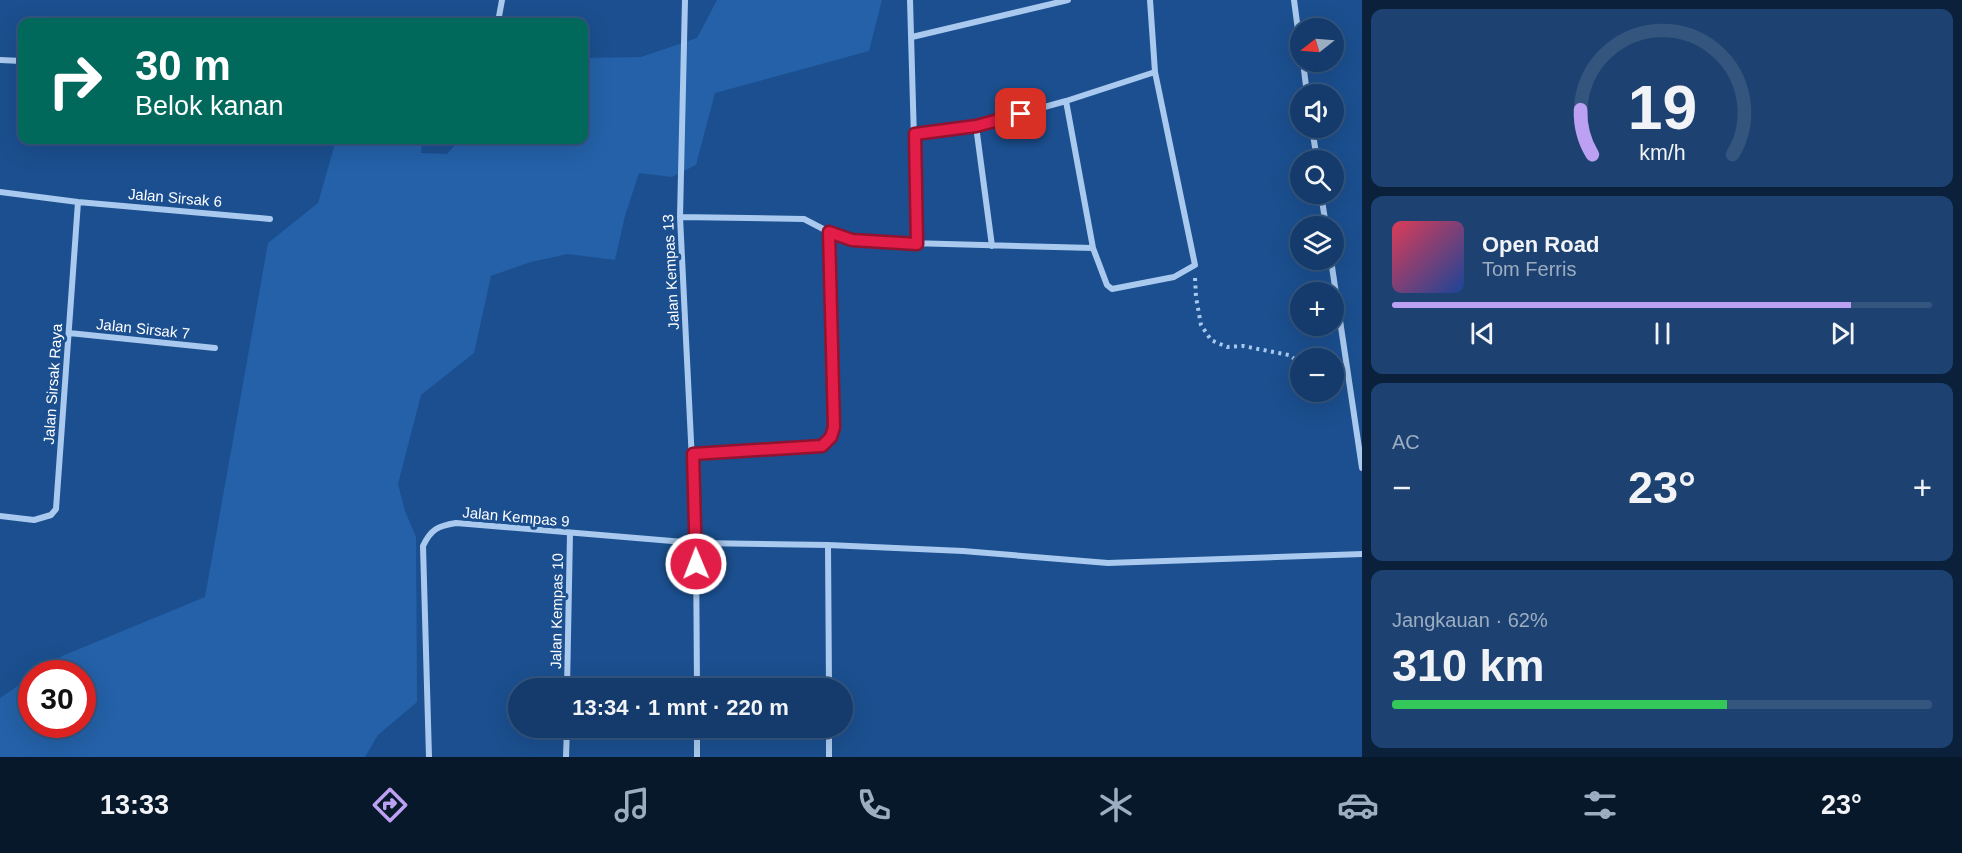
<!DOCTYPE html>
<html lang="id">
<head>
<meta charset="utf-8">
<style>
	:root { --surface:#143b6b; --page:#1d4271; --text:#f1f3f6; --muted:#9dadc1; --line:#33557e; --accent:#bca0f2 }
	body { margin:0; font-family:Arial,sans-serif; background:var(--page); color:var(--text); height:100vh; display:flex; flex-direction:column; font-size:22px; white-space:nowrap }
	* { box-sizing:border-box; margin:0 }
	p { font-size:20px; color:var(--muted) }
	.icon { flex:none; width:33px; height:33px; fill:none; stroke:currentColor; stroke-width:2; stroke-linecap:round; stroke-linejoin:round }
	.map { position:relative; flex:1; overflow:hidden }
	.details { display:flex; flex-direction:column; gap:9px; padding:9px; background:#0b203b; width:600px }
	.details>* { flex:none }
	.guide { position:absolute; left:18px; top:18px; width:570px; height:126px; border-radius:12px; box-shadow:0 6px 24px #0002,0 0 0 2px var(--line); background:#00695c; color:#fff; overflow:hidden }
	.needle { width:39px; rotate:253deg }
	.fabs { position:absolute; left:1290px; top:18px; display:grid; gap:12px }
	.fabs a { display:grid; place-items:center; width:54px; height:54px; border-radius:50%; background:var(--surface); box-shadow:0 6px 24px #0002,0 0 0 2px var(--line); font-size:30px }
	.speed { position:absolute; left:18px; top:660px; display:flex; gap:12px; font-size:30px; font-weight:700; text-align:center }
	.speed>* { display:grid; place-content:center; width:78px; height:78px; border-radius:50%; background:var(--surface); box-shadow:0 6px 24px #0002,0 0 0 2px var(--line); line-height:1 }
	.speed .limit { border:9px solid #d22; background:#fff; color:#111 }
	.pin { position:absolute; display:grid; place-items:center; width:51px; height:51px; color:#fff; margin:-26px; border-radius:12px; box-shadow:0 3px 9px #0006 }
	.me { position:absolute; width:66px; margin:-33px; rotate:359deg; stroke-linejoin:round; filter:drop-shadow(0 0 4px #0008) }
	.turn { display:flex; align-items:center; gap:21px; height:126px; padding:0 18px; font-size:27px }
	.turn .icon { width:78px; height:78px; stroke-width:2.5 }
	.turn b { display:block; font-size:42px; line-height:51px }
	.big { font-size:45px; font-weight:800; line-height:1.1 }
	.details .card { flex:1; display:flex; flex-direction:column; justify-content:center; gap:9px; min-width:0; padding:0 21px; border-radius:12px; background:var(--page) }
	.details .dial { align-items:center; gap:0 }
	.dial svg { height:156px; overflow:visible; fill:none; stroke:var(--line); stroke-width:7; stroke-linecap:round; text-anchor:middle }
	.dial text { fill:var(--text); stroke:none }
	.song { display:flex; align-items:center; gap:18px }
	.cover { width:72px; height:72px; border-radius:9px; background:linear-gradient(135deg,hsl(350 70% 55%),hsl(220 70% 35%)) }
	.played { height:6px; border-radius:3px; background:linear-gradient(90deg,var(--accent) 85%,var(--line) 85%) }
	.keys { display:flex; justify-content:space-around; direction:ltr }
	.heat { display:flex; justify-content:space-between; align-items:center; font-size:33px; direction:ltr }
	.charge { height:9px; border-radius:4px; background:linear-gradient(90deg,#34c759 62%,var(--line) 0) }
	.trip { position:absolute; left:508px; top:678px; width:345px; height:60px; border-radius:30px; background:var(--surface); box-shadow:0 6px 24px #0002,0 0 0 2px var(--line); font-weight:800; line-height:60px; text-align:center }
	.tabs { display:flex; height:96px; justify-content:space-around; align-items:center; background:#08182b; color:var(--muted) }
	.tabs .icon { width:42px; height:42px }
	.tabs .on { color:var(--accent) }
	.tabs b { font-size:27px; color:var(--text) }
	main { display:flex; flex:1; min-height:0 }
	.map>svg:first-child { display:block }
</style>
</head>
<body>
<main>
<div class="map">
<svg width="1362" height="757" viewBox="0 0 1362 757">
	<rect width="100%" height="100%" fill="#1b4f8f"/>
	<path fill="#2461a8" d="M717,0h165l-13,51 -154,42 -19,72 -24,12 -33,-4 -14,43 -10,44 -47,-6 -37,8 -40,14 -17,77 -53,42 -23,89 7,27 11,26 1,165 -39,33 -13,22h-365v-59l31,-21 1,47h50v-50l-46,-1 26,-17 143,-59 63,-354 50,-40 18,-63h86l-1,13 26,1 13,-14h124v-82l57,-1 56,-19z"/>
	<g fill="none" stroke-linecap="round" stroke-linejoin="round">
		<path stroke="#a9c9ee" stroke-width="4" stroke-dasharray="3 4.5" stroke-linecap="butt" d="M1195,278l1,19 5,28 10,15 16,7 16,-1 46,9 11,8"/>
		<path stroke="#a9c9ee" stroke-width="6" d="M685,0l-5,217 16,326 1,145
			M910,0l7,244
			M1150,0l5,72
			M1294,0l6,45
			M498,22l4,-22
			M912,37l156,-37
			M0,60l22,1
			M1303,62l4,32
			M976,126l16,120
			M1312,128l5,32
			M915,134l61,-8 90,-25 89,-29 40,193 -21,12 -62,12 -5,-4 -14,-37 -27,-147
			M0,192l78,10 192,17
			M1321,194l5,32
			M680,217l124,2 25,13 23,8 22,2 219,6
			M1331,260l31,208
			M69,333l146,15
			M693,454l129,-8 9,-9 3,-10 -5,-195
			M0,516l34,4 17,-5 5,-6 22,-307
			M828,545l1,143
			M567,688l3,-155
			M697,728v29
			M829,728v29
			M429,757l-6,-211c8,-17 15,-20 33,-23l240,20 132,2 135,6 145,12 254,-9
			M566,757l1,-29"/>
	</g>
	<g fill="none" stroke-linecap="round" stroke-linejoin="round">
		<defs>
			<path id="route" d="M696,564l-3,-110 129,-8 9,-9 3,-10 -5,-195 23,8 65,4 -2,-110 61,-8 45,-12"/>
		</defs>
		<use href="#route" stroke="#92132f" stroke-width="15"/>
		<use href="#route" stroke="#e11d48" stroke-width="10"/>
	</g>
	<g text-anchor="middle" stroke-width="6" stroke-linejoin="round" paint-order="stroke">
		<g font-size="15" fill="#fff" stroke="#1b4f8f">
			<text transform="translate(175 198) rotate(5)" y="5">Jalan Sirsak 6</text>
			<text transform="translate(671 272) rotate(-93)" y="5">Jalan Kempas 13</text>
			<text transform="translate(143 329) rotate(6)" y="5">Jalan Sirsak 7</text>
			<text transform="translate(53 384) rotate(-86)" y="5">Jalan Sirsak Raya</text>
			<text transform="translate(516 517) rotate(5)" y="5">Jalan Kempas 9</text>
			<text transform="translate(557 611) rotate(-89)" y="5">Jalan Kempas 10</text>
		</g>
	</g>
</svg>
<div class="fabs">
<a><svg class="needle" viewBox="-14 -14 28 28"><path d="M0-13l5 13h-10z" fill="#e53935"/><path d="M0 13l5-13h-10z" fill="#9dadc1"/></svg></a>
<a><svg class="icon" aria-label="sound" viewBox="0 0 24 24"><path d="M4 9h4l5-4v14l-5-4H4zM17 9q2 3 0 6"/></svg></a>
<a><svg class="icon" aria-label="search" viewBox="0 0 24 24"><circle cx="10" cy="10" r="6"/><path d="M15 15l6 6"/></svg></a>
<a><svg class="icon" aria-label="layers" viewBox="0 0 24 24"><path d="M12 4l9 5-9 5-9-5zM3 14l9 5 9-5"/></svg></a>
<a>+</a>
<a>−</a>
</div>
<div class="speed"><div class="limit">30</div></div>
<div class="pin" style="left:1021px;top:114px;background:#d93025"><svg class="icon" aria-label="arrive" viewBox="0 0 24 24"><path d="M6 21V4h12l-3 4 3 4H6"/></svg></div>
<svg class="me" style="left:696px;top:564px" viewBox="-20 -20 40 40"><circle r="17" fill="#e11d48" stroke="#fff" stroke-width="3"/><path d="M0-11L8 9 0 5-8 9z" fill="#fff"/></svg>
<div class="trip">13:34 · 1 mnt · 220 m</div>
<div class="guide">
<div class="turn"><svg class="icon" aria-label="right" viewBox="0 0 24 24"><path d="M7 20v-9h11M14 6l5 5-5 5"/></svg><div><b>30 m</b>Belok kanan</div></div>
</div>
</div>
<section class="details">
<div class="card dial"><svg viewBox="0 0 100 80">
<path d="M14 69A42 42 0 1 1 86 69"/>
<path d="M14 69A42 42 0 0 1 8 46" stroke="#bca0f2"/>
<text x="50" y="56" font-size="32" font-weight="700">19</text>
<text x="50" y="72" font-size="11">km/h</text>
</svg></div>
<div class="card">
<div class="song"><i class="cover"></i><div><b>Open Road</b><p>Tom Ferris</p></div></div>
<div class="played"></div>
<div class="keys"><svg class="icon" aria-label="previous" viewBox="0 0 24 24"><path d="M18 5L8 12l10 7zM5 5v14"/></svg><svg class="icon" aria-label="pause" viewBox="0 0 24 24"><path d="M8 5v14M16 5v14"/></svg><svg class="icon" aria-label="next" viewBox="0 0 24 24"><path d="M6 5l10 7-10 7zM19 5v14"/></svg></div>
</div>
<div class="card"><p>AC</p>
<div class="heat"><a>−</a><b class="big">23°</b><a>+</a></div>
</div>
<div class="card"><p>Jangkauan · 62%</p><b class="big">310 km</b><div class="charge"></div></div>
</section>
</main>
<nav class="tabs">
<b>13:33</b>
<svg class="icon on" aria-label="directions" viewBox="0 0 24 24"><path d="M12 3l9 9-9 9-9-9zM9 14v-3h6M13 9l2 2-2 2"/></svg>
<svg class="icon" aria-label="music" viewBox="0 0 24 24"><path d="M9 18V5l10-2v13"/><circle cx="6" cy="18" r="3"/><circle cx="16" cy="16" r="3"/></svg>
<svg class="icon" aria-label="phone" viewBox="0 0 24 24"><path d="M5 4h4l2 5-3 2q2 4 5 5l2-3 5 2v4C11 20 4 13 5 4z"/></svg>
<svg class="icon" aria-label="climate" viewBox="0 0 24 24"><path d="M12 3v18M4 7l16 10M4 17L20 7"/></svg>
<svg class="icon" aria-label="car" viewBox="0 0 24 24"><path d="M5 17H2v-5l4-1 3-4h7l3 4 3 1v5h-3M9 17h6M6 11h13"/><circle cx="7" cy="17" r="2"/><circle cx="17" cy="17" r="2"/></svg>
<svg class="icon" aria-label="filters" viewBox="0 0 24 24"><path d="M4 7h16M4 17h16"/><circle cx="9" cy="7" r="2"/><circle cx="15" cy="17" r="2"/></svg>
<b>23°</b>
</nav>
</body>
</html>
